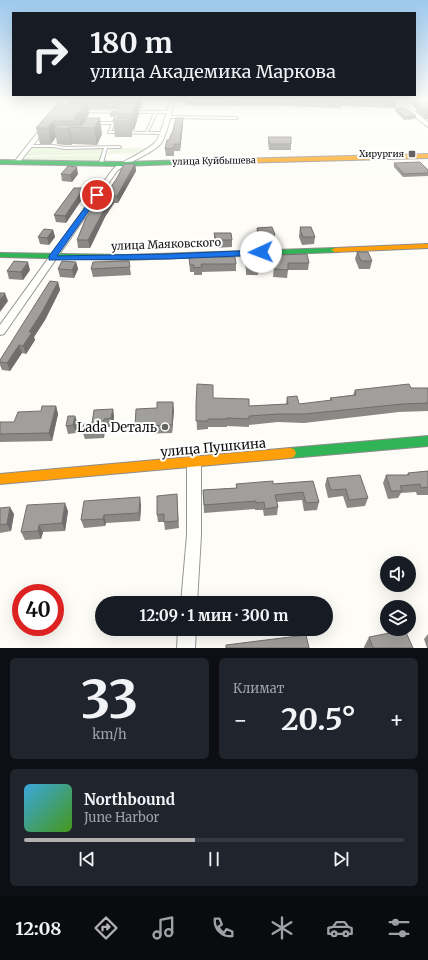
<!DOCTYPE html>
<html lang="ru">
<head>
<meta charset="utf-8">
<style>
	:root { --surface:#171b24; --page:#20242c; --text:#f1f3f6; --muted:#9ea1a6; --line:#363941; --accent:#b2b2b3 }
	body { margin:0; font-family:Merriweather,serif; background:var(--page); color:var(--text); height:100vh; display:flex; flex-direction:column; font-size:15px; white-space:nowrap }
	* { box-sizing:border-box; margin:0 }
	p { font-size:13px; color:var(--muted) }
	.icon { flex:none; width:22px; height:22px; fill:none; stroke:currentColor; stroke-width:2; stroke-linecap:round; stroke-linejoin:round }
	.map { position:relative; height:648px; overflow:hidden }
	.panel { display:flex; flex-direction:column; gap:10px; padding:10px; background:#0d0f14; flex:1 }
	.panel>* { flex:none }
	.guide { position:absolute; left:12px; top:12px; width:404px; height:84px; border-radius:0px; box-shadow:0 4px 16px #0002; background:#171b24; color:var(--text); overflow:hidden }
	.controls { position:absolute; left:380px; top:556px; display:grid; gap:8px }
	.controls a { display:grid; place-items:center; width:36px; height:36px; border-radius:50%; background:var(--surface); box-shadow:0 4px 16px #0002; font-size:20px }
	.speed { position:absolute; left:12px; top:584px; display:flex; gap:8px; font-size:20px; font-weight:700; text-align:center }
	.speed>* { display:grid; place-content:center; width:52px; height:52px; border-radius:50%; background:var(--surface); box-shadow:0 4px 16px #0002; line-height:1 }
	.speed .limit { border:6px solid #d22; background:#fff; color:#111 }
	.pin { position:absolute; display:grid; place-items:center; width:34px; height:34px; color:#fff; margin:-17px; border:2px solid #fff; border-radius:50%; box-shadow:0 1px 4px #0007 }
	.me { position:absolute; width:44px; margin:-22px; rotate:268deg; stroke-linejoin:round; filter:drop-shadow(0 0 3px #0008) }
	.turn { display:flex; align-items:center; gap:14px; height:84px; padding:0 12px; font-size:18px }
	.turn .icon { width:52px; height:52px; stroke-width:2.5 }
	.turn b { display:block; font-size:28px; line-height:34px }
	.big { font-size:30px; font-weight:700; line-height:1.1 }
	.panel .card { flex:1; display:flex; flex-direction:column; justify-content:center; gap:6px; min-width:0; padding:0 14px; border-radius:6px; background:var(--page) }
	.panel .dial { align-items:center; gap:0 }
	.dial b { font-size:52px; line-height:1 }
	.song { display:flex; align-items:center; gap:12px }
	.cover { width:48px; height:48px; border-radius:6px; background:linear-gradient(135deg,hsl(200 70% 55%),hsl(100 70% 35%)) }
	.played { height:4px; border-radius:2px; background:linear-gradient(90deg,var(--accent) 45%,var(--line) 45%) }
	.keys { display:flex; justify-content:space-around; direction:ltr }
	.heat { display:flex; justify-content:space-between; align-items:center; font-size:22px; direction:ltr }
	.panel .tiles { flex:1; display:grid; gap:10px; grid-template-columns:1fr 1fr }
	.card:last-child { grid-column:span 2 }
	.trip { position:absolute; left:95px; top:596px; width:238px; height:40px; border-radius:20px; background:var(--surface); box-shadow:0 4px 16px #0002; font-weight:700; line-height:40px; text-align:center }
	.dock { display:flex; height:64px; justify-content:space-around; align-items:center; background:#090b0e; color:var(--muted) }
	.dock .icon { width:28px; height:28px }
	.dock .current { color:var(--accent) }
	.dock b { font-size:18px; color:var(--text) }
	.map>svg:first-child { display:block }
</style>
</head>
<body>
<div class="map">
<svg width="428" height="648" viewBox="0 0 428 648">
	<rect width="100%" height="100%" fill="#fdfcf7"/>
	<path fill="#e7f3d7" d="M32,147h20l8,2 43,-1 -1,6 -76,2z
		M110,148h37l-8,5 -31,1z
		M101,155l-2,6 -75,-1 2,-3z"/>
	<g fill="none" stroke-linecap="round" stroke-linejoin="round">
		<defs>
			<path id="lane" d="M82,110l42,1v2h-3l-10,18 35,1 8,-19h-21l-1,-2h36l1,1 -1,1h-11l-9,19h15v1l-1,1 -54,-1 4,-9h-17l-1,-1 1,-1h18l5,-9 -35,-1z
				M165,116l72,1 1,1 -1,1 -71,-1z
				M30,145h23l12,2 55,-1 1,1 -1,1h-13l-4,15 -2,1 -2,-1 5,-15 -39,1 -12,-2h-24v-1z"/>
			<path id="street" d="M66,99h5l-12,13 -40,51h-4v-2l40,-51z
				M171,99h4c-4,13 -7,32 -13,43 -6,10 -34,20 -45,29l-113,163 -4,1v-10l113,-156c10,-9 38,-19 44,-29 5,-9 10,-30 14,-41z
				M384,100h44v2h-26l26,20v5l-32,-25h-14z
				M194,455l5,2 2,4v74l-4,68h-16l6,-68v-74l2,-4z
				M178,629h18l-1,19h-18z"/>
			<path id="fast" d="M230,159l2,1v2l-110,4 -122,-2v-4l122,2z
				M335,248h3v4l-212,8 -126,-3v-4l126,2z
				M428,436v10l-138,12 -4,-1 -2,-4 2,-4 4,-1z"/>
			<path id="slow" d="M428,154v4l-198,5 -3,-2 3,-2z
				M428,244v4l-93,4 -4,-2 4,-2z
				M290,448l4,1 2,4 -2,4 -4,1 -290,26v-10z"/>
		</defs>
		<use href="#lane" stroke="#979795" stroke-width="2"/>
		<use href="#street" stroke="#979795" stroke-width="2"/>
		<use href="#fast" stroke="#8e8d8b" stroke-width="2"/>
		<use href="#slow" stroke="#8e8d8b" stroke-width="2"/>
		<use href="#lane" fill="#fffffe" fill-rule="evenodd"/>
		<use href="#street" fill="#fffffe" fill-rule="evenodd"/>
		<use href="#fast" fill="#30b455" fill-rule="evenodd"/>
		<use href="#slow" fill="#ff9f0a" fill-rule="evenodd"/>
	</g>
	<path fill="#8a8986" d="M70,99h72v6l-1,4h-2v5l-5,16h-2v7h-17l-2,-16 4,-3 -1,-4 -2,3h-4v-3l6,-1 2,-4h-29v5l-5,9 4,-5 14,16 -5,11 -25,-1v1h-7l-8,-1 -1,-7 -5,7h-11l-4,-16 30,-23z
		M183,99h211l3,3 -1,6 -55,-2v2l-86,-3 -20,1 -49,-1v-3h-3z
		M412,99h16v20h-2l-10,-8v-2l-5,-5z
		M396,108l20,8 -1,3 -11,1 -9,-9z
		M183,118v6l-3,27h-6v5h-8l-1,-7 7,-15z
		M268,137l23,7v6h-22l-1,-7z
		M394,163l34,7v6l-25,1 -9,-10z
		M135,164l1,7 -18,32h-4l-9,14 -15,31h-12l-1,-8 21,-34z
		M61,174h17l-6,8 -10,-1z
		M84,188l1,7 -19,28 -10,-1 -2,-7z
		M300,227l15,10 -1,7 -12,1 -3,-8z
		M257,228l18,7 -1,7 -15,1 -3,-8z
		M53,230l2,7 -6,8 -9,-1 -2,-7z
		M214,233l18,7v7l-17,1 -1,-7z
		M357,252l15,9 -2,8h-11l-4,-10z
		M275,255l34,8 -1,7h-20l-1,8 -14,-1z
		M189,258l47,6v7l-34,1v3h-8v-3h-4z
		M246,260l13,8 -1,7h-12z
		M129,261l2,14 -38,2 -2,-8z
		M76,262l2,7 -4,9 -14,-1 -2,-8z
		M30,270l-7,10 -14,-1 -2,-8z
		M58,282l2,8 -15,30 -11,17 1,3 -9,14 -4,-1 -12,18 -8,-1 -2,-5v-5z
		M411,388h17v23l-29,1 -95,11 -26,-1 -29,3v2l-22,-1v1h-19v2l-11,1 -1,-25 17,-7 36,8 37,-2 1,-7 12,7 31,-3v-3l23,-3 2,-5z
		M56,406l2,8 -6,27 -52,1v-20h14z
		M113,409l1,8 -1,10h-8l-1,11 -19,1 -3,-8 10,-8z
		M174,410l-2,23 -36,1 -1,-8z
		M75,416l3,8 -2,9 -8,1 -2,-8z
		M428,471v24h-11l-1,-3 -15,1 -3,5 -10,1 -5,-16 3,-8h21l1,-2z
		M327,478l41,20 -3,8 -18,2 -4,-12 -15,2 -3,-13z
		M313,481l6,21 -2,8 -13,1 -2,-11 -25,2 1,5 -1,8 -13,1 -1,-6h-8v-1l-51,4 -1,-23 33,-2v-4h37z
		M177,494l2,34 -14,2 -1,-8h-6l-1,-7z
		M141,505l-1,16 -34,2 -1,3 -21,2 -3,-8z
		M0,508l14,6 -3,17 -11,2z
		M68,511l-3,20 -22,1 -2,7 -16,1 -4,-8z
		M428,634v14h-1l-3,-9z
		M369,637l44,11h-49v-1z"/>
	<path fill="#716f6d" d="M87,99l2,15 -8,14 -2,-7 -5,-2z
		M137,99l1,1 1,14 -5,16 -2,-16z
		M140,99h2v6l-1,4z
		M116,111v3l-2,3v-3z
		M100,118l2,16 -5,11 -3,-17z
		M183,118v6l-3,27v-7z
		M131,119l1,16v2l-2,-16z
		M53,121l3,16 -5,7 -3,-16z
		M69,127l3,17v1l-4,-16z
		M135,164l1,7 -18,32 -1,-7z
		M77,167l1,7 -6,8 -2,-7z
		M84,188l1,7 -19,28 -1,-7z
		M113,196l1,7 -9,14 -15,31 -2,-8 16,-30z
		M53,230l2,7 -6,8 -2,-7z
		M28,262l2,8 -7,10 -2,-8z
		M76,262l2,7 -4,9 -2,-8z
		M58,282l2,8 -15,30 -11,17 1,3 -9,14 -3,-8 6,-14z
		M5,293l3,8 -8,11v-12z
		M19,345l3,8 -12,18 -3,-8z
		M173,402l1,8 -2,23v-8z
		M56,406l2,8 -6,27 -3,-8z
		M113,409l1,8 -1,10 -2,-9z
		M75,416l3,8 -2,9 -3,-8z
		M104,419l1,8 -1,11 -2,-8z
		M140,497l1,8 -1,16 -1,-8z
		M65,503l3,8 -3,20 -3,-8z
		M10,507l4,7 -3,17 -4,-7z
		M104,515l2,8 -1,3 -2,-7z
		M39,525l4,7 -2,7 -3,-8z"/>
	<path fill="#a19f9c" stroke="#716f6d" d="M70,99h17l-13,20h7l-2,2h-26l-5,7h-12l20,-23h10z
		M87,99h33l-1,1h-32z
		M120,99h18l-6,15h-16l5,-12h-3z
		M186,99h208l3,3 -56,-2 1,2 -87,-3 -20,2z
		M414,99h14v2h-4l4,2v10l-11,-8h2z
		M396,108h10l10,8 -11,1z
		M112,111h4l-2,3h-4z
		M88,118h12l-6,10 -25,-1 -1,2h-7l-7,-2 1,-2h27z
		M114,118l17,1 -1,2h-17z
		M176,118h7l-3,26h-6v4l-9,1 2,-9h2l2,-6h1z
		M268,137h23v7h-21z
		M420,162l8,8v3l-24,1 -10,-11z
		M124,164h11l-18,32h-4l-9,14 -16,30h-11l9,-22 9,-12h3l19,-28z
		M68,166l9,1 -7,8 -9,-1z
		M74,188h10l-19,28 -11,-1z
		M272,227l3,8 -15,1 -3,-8z
		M300,227h11l4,10h-12l-3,-7 1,-1z
		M44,229l9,1 -6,8 -9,-1z
		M214,233h17l1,7h-16z
		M357,252h11l4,9h-11z
		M307,254l2,9h-21v7l-14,-1 1,-14z
		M193,257h42l1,7h-35l1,3 -8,1v-3h-4l-1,-7z
		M246,260h12l1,8h-13z
		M14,261l14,1 -7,10 -14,-1z
		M62,261l14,1 -4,8 -14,-1z
		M129,261l1,6 -39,2 2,-7z
		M50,281l8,1 -16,30 -13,20h3l-9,14 -4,-1 -12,18 -7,-1v-2z
		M0,293h5l-5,7z
		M197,384l16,1v13l36,1v7l39,-2 -1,-7 10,-1 2,8 33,-4 -2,-2 26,-3 -1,-5 54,-6 2,4h17v15l-26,1 -97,10h-26l-30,2v3l-22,-1v1h-19v2h-12v-16z
		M157,402h16l-1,23 -37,1 1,-17 21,-1z
		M42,406h14l-7,27 -49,1v-12h14l4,-10 23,-1z
		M113,409l-2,9 -7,1 -2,11 -20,1 2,-7 8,-1 2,-13z
		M68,416h7l-2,9 -7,1z
		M428,471v16l-7,1 -1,-4 -20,2 2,5h-11l-5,-16h23l-1,-2z
		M360,475l8,23 -19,2 -3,-11 -15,1 -4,-12z
		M273,481v3l40,-3 6,21 -13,1 -3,-11 -28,3 3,12 -13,2 -1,-7 -8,1v-2l-52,4 -1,-15 34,-2 -1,-4z
		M177,494l1,27 -14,1v-8l-7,1v-19z
		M140,497l-1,16 -35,2 -1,4 -22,1 3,-19z
		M65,503l-3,20 -23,2 -1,6 -17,1 6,-27z
		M10,507l-3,17 -7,1v-17z
		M405,630l8,18h-40l-4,-11z
		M306,635l3,13h-83v-3z"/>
	<linearGradient id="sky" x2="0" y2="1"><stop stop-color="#9dc9ee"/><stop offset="0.52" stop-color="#fefefb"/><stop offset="1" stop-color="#fefefb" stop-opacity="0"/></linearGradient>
	<rect width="428" height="190" fill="url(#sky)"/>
	<path fill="#1a73e8" stroke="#114b97" d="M95,194l5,1 -43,61 111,-2 93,-4 4,2 -4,3 -93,4 -119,1v-4z"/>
	<g fill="#646362" stroke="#fff" stroke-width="1.5">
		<rect x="408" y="150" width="8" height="8" rx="2"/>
		<circle cx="165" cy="427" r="4"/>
	</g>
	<g text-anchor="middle" stroke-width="4" stroke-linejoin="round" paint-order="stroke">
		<g font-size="9" fill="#111" stroke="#fff" text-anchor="end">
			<text x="404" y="157">Хирургия</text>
		</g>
		<g font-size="9" fill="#111" stroke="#fff">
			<text transform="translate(214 161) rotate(-1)" y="3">улица Куйбышева</text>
		</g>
		<g font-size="11" fill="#111" stroke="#fff">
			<text transform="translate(166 244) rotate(-2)" y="4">улица Маяковского</text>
		</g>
		<g font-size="13" fill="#111" stroke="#fff" text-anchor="end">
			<text x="157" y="432">Lada Dеталь</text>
		</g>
		<g font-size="13" fill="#111" stroke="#fff">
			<text transform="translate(213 447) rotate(-5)" y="5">улица Пушкина</text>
		</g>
	</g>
</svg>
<div class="controls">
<a><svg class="icon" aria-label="sound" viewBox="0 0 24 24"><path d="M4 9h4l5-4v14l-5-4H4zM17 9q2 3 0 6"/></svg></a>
<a><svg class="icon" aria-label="layers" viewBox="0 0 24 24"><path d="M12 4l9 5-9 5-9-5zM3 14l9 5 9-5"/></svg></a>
</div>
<div class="speed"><div class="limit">40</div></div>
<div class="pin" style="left:97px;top:195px;background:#d93025"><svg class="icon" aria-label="arrive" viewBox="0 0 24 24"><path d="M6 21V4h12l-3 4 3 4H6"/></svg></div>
<svg class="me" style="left:261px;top:252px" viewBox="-20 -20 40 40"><circle r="19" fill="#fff"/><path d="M0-13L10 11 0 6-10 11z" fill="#1a73e8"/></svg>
<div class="trip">12:09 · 1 мин · 300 m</div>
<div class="guide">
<div class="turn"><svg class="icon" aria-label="right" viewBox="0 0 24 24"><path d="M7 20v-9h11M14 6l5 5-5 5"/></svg><div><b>180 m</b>улица Академика Маркова</div></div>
</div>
</div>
<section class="panel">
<div class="tiles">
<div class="card dial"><b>33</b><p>km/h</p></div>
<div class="card"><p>Климат</p>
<div class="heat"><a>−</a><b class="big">20.5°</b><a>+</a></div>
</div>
<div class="card">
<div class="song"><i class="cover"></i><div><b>Northbound</b><p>June Harbor</p></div></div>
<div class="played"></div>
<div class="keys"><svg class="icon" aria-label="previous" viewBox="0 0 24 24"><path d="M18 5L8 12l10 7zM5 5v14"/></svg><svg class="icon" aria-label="pause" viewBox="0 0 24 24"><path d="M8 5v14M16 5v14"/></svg><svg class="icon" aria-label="next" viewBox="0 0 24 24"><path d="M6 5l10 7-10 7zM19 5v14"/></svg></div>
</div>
</div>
</section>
<nav class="dock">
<b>12:08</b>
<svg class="icon current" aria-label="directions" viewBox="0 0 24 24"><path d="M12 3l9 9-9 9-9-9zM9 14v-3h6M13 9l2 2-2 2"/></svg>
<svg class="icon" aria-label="music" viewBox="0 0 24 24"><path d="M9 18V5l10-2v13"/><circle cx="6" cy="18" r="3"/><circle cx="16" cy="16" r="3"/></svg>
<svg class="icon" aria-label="phone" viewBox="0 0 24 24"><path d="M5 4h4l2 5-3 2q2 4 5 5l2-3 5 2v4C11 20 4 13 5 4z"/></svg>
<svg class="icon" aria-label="climate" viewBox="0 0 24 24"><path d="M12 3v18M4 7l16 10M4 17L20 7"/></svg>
<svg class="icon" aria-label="car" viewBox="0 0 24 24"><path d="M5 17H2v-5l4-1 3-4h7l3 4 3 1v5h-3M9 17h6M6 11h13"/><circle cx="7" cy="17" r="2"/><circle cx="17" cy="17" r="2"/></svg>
<svg class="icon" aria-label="filters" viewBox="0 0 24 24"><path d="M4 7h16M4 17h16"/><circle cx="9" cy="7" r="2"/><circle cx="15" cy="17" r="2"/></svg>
</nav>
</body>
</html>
